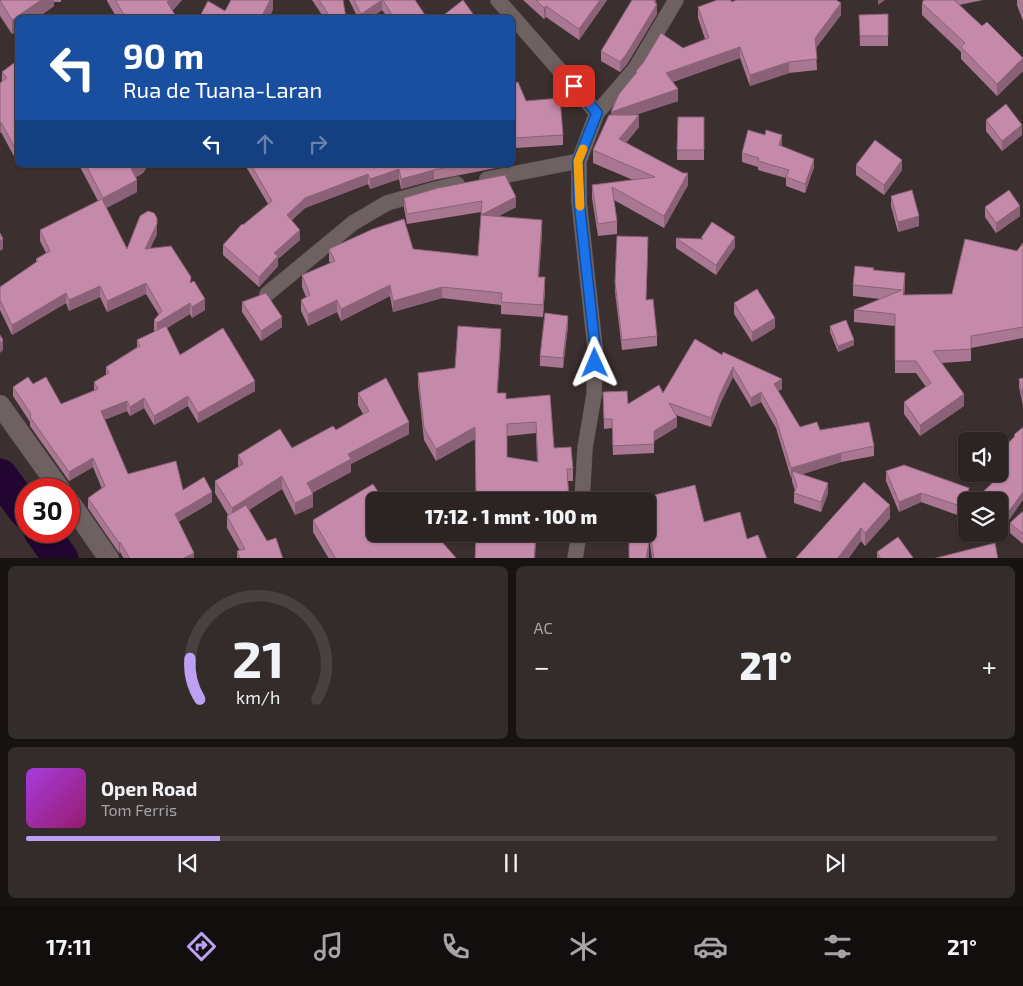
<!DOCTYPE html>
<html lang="id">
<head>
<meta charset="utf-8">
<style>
	:root { --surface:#2c2323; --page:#342b2b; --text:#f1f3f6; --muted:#a6a4a6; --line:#484041; --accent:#bca0f2 }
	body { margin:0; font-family:"Exo 2",sans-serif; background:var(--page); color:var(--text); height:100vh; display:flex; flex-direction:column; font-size:19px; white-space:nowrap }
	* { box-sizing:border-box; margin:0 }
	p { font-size:16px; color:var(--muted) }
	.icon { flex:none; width:28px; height:28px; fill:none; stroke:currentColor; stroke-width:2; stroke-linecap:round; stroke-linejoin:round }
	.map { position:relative; height:558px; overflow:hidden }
	.side { display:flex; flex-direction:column; gap:8px; padding:8px; background:#181313; flex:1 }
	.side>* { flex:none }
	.hud { position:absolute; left:15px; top:15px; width:500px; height:152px; border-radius:8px; box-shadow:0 1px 4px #0004,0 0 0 1px var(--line); background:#1a4fa0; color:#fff; overflow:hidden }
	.tools { position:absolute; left:958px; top:432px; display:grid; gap:10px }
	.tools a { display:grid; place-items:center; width:50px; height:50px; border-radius:8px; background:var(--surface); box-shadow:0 1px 4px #0004,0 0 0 1px var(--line); font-size:25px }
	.speed { position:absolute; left:15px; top:478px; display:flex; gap:10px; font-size:25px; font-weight:700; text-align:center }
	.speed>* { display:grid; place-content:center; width:65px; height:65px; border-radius:50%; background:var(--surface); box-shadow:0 1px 4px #0004,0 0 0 1px var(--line); line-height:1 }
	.speed .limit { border:8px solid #d22; background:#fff; color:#111 }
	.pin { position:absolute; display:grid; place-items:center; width:42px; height:42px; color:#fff; margin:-21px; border-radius:10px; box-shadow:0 2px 8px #0006 }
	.me { position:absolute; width:55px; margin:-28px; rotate:359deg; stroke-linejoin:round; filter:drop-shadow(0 0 4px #0008) }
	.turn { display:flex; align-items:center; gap:18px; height:105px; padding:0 25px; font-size:22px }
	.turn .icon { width:65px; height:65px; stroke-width:2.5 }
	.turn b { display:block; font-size:35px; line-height:42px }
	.lanes { display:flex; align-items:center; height:48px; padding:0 25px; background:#0003; justify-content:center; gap:25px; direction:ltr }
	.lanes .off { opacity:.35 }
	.big { font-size:38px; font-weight:800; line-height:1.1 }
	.side .card { flex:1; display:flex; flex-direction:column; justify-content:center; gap:8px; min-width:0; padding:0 18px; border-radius:8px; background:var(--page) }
	.side .dial { align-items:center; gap:0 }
	.dial svg { height:130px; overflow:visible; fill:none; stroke:var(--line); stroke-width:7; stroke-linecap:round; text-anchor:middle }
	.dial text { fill:var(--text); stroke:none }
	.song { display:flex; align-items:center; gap:15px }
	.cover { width:60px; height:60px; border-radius:8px; background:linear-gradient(135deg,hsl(280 70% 55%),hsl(320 70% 35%)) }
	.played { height:5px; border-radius:2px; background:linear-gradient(90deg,var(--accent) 20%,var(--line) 20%) }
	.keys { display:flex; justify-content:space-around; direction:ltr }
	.heat { display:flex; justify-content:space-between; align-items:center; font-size:28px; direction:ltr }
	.side .tiles { flex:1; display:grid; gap:8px; grid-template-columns:1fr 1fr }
	.card:last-child { grid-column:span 2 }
	.trip { position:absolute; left:366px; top:492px; width:290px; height:50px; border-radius:8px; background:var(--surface); box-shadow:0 1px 4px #0004,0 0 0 1px var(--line); font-weight:800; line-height:50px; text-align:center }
	.menu { display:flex; height:80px; justify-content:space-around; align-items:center; background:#120e0e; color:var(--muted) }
	.menu .icon { width:35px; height:35px }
	.menu .selected { color:var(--accent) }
	.menu b { font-size:22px; color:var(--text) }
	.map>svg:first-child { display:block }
</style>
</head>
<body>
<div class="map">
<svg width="1023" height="559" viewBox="0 0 1023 559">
	<rect width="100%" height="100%" fill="#3b2f2f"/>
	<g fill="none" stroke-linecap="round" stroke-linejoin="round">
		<path stroke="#220530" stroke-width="35" d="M0,476l26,35
			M41,531l20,28"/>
		<defs>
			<path id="minor" d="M498,0l99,113
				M487,179l92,-18
				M267,294l86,-71 34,-20 49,-14 21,-5
				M582,501l3,-53 9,-53 1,-48 -16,-146v-40l18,-48 38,-44 41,-69
				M575,559l4,-25"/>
			<path id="tertiary" d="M0,405l60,84
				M69,501l40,58"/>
		</defs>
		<use href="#minor" stroke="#594e4e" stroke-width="16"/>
		<use href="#tertiary" stroke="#594e4e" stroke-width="21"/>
		<use href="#minor" stroke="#6f6161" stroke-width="15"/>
		<use href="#tertiary" stroke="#6f6161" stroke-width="20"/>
	</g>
	<path fill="#a97792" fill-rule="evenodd" d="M0,0h61v2h-7v4l-17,12h-19v13l-6,3 -12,-18z
		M107,0h75l-10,11 5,7h-60l-10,-17z
		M312,0h31l3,18h-22z
		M349,0h66l12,18h-39l-6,-8 -11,8h-13z
		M523,0h84l-28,40 -33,-23 -2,2z
		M656,0l1,14 -30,50 -7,8 -19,-11v-10z
		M924,0h59l-24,5 23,21 41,32v13l-26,25 -36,-37v-7l-39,-37v-12z
		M1017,0h6v21l-6,-16z
		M731,2l110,13 -25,33 1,22 -28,3 -39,13 -10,-28 -67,24 5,19 -43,14 4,12 -13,16 62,42 -24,43 -50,-28 3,21v13l-19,2 -6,-38v-13l41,-5 -40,-17v-13l18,-35 25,-42v-2l47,-23 22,-9 -7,-21v-11z
		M888,14v32h-28l-1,-31z
		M18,60v102h-1l-16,-30 -1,1 2,-61z
		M512,83l14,18 37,34v10l-47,3v9l-4,1z
		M678,117h26v43h-27z
		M986,120l36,15 -20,16 -16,-20z
		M782,144v2l32,21 -9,26 -19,-7v-8l-28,-8v-3l-16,-5v-9z
		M79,165h75l-8,3 -3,5 -7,4 1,15 -31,16 21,41 30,-15 -7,15 41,34 14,27 -13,8 -2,-4 -23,14 13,27 75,36 -57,32 -10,-17 -34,19 -10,-17 -14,8 -3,-5 -23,9 24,54 55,16 29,12 -34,20 16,37h-70l-4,-7 -1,1 -31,-45v-10l14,-9 -9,-22 -24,14 -39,-55v-4l-17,-26v-9l20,-3 28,20 33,-13v-9l12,-7v-8l31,-20v-7l18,-8 -1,-2v-10l5,-5 -13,-21 -39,18 -7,-15 -31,14 -3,-8 -54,32 -12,-25v-23l36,-25v-3l10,-6 -6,-12v-11l58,-29z
		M245,165h251v3l-62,12 -33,9 -2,-10 -29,10 -2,-5 -63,24 -13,12 8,20 -22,19v7l-19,21 -36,-32v-10l20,-20 25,-21z
		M856,165l46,5 -18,25 -28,-20z
		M438,188l78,19 -19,10 45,15 -3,45 6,12 -2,28 -42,-3v-9l-59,-7 -49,14 -3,-16 -49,25 -4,-9 -29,14 -7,-15v-11l5,-3 -4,-10v-12l28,-12 -1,-2v-12h84l65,7 3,-44 -74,12 -3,-16v-10z
		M891,196l28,30 -21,6 -7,-26z
		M985,207l35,9 -24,17 -11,-16z
		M676,238l25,1 34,8 -19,28 -40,-27z
		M1023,243v95l-52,10v13l-30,2 23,43 -44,30 -16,-22v-12l22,-15 -10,-14h-21v-47l-41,-4v-12l26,-11 -27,-3v-11l21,-15 31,15 -1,10 48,-1 65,-43z
		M648,247l-2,52 11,37v10l-35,4 -7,-58v-10z
		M242,302l40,25 -21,14 -19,-29z
		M734,303l41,25 -23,14 -18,-28z
		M568,326l-5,42 -23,-2v-10z
		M830,326l24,19 -16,7 -8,-20z
		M695,339l87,50 -4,2 22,36 20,3 54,16v10l-33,6 -39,12 26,19 -7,19 -27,-9v-10l1,-2 -3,-10v-4l-1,1 -15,-50 -15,-26 -10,5 -18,-30 -13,27 -9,23 -35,-12 1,12 -23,14v12l-41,2 -1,-27 -8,1 -1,-37 25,12 35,-11z
		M501,341l-4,52 9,6 44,-4 4,53 19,21v12h-5l1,20h-93l-1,-62 -39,22 -12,-21 -6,-55v-12l37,-5zM536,433l1,29 -30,-5v-21z
		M1023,378v28l-4,-19v-8z
		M358,393l51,41 -58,30v8l-39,21 1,14 -18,8 -13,-26 -33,21 18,31 16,18h-46v-8h3l-13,-23v-12l1,-1 -13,-22v-12l23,-14v-12l54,-7 44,-18 27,-16 -5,-9z
		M1023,427l-16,96 -8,-8v-14h-13l-2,-1v-9l17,-16 -2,-2v-20l15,-16v-2z
		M886,471l83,27 -1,3h-2v5l-3,11 -42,-15 -22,10 -13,-31z
		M864,482l26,36 -25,28 -4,-5 -13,18h-53z
		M648,501l99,38 20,20h-115l-4,-30z
		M1023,511v33l-13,-11v-10z
		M313,520l94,21 50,18h-128l-16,-27z
		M877,552l37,7h-37z"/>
	<path fill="#8a6177" d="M41,0h13v6l-17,12h-19v13l-6,3v-14z
		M169,0h13l-15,17v-15z
		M270,0h3v10l-4,8h-8z
		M382,0v10l-11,8h-10v-4z
		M600,0h7l-28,40v-11z
		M655,0h1l1,14 -30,50 -7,8v-10z
		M878,0h7l-7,5z
		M841,3v12l-26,34v-11z
		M546,6v11l-2,2v-11z
		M740,47v11l-74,26v-11z
		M1023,58v13l-26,25v-12z
		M789,62v11l-39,13v-11z
		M678,89v12l-67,22v-11z
		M639,115v12l-20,24v-12z
		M1,122v10l-1,1v-10z
		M1022,125v10l-20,16v-10z
		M782,135v9l-3,10v-9z
		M516,147v10l-4,1v-10z
		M814,159v8l-9,26v-9z
		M902,160v10l-18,25v-10z
		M136,165h18l-8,3 -3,5 -12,7v-12z
		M399,169v10l-29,10v-10z
		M434,170v10l-33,9v-10z
		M688,173v12l-24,43v-12z
		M368,174v10l-63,24 -18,17v-10l18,-17z
		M137,180v12l-34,18v-12z
		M516,197v10l-35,18v-10z
		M1020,206v10l-24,17v-10z
		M919,216v10l-21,6v-10z
		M542,220v12l-4,57v-12z
		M157,224v10l-12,25v-10z
		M300,230v10l-22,19v7l-19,21v-10l15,-24z
		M735,237v10l-19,28v-10z
		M3,239v10l-3,2v-10z
		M905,273v12l-2,22v-12z
		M545,277v12l-2,28v-12z
		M146,283v11l-39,18v-11z
		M390,285v11l-49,25v-12z
		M100,286v11l-31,14v-11z
		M442,287v11l-49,14v-11z
		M66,293v10l-54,32v-10z
		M205,299v11l-13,8v-11z
		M337,300v12l-29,14v-12z
		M190,303v11l-33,19v-10z
		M568,316v10l-5,42v-10z
		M282,317v10l-21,14v-10z
		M775,318v10l-23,14v-10z
		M501,329v12l-4,64v-12z
		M3,340v10l-3,3v-10z
		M854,340v5l-16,7v-6z
		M733,367v10l-13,27 -9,23v-9l9,-24z
		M782,379v10l-8,5v-10z
		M255,381v10l-57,32v-10z
		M761,392v10l-10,5v-9z
		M964,394v12l-44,30v-11z
		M188,396v10l-34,19v-9z
		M144,398v10l-14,8v-9z
		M127,401v10l-26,10v-10z
		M677,417v10l-23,14v-10z
		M409,422v12l-58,30v8l-44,23v-12l41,-29z
		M475,427v12l-39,22v-12z
		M841,453v9l-47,15 -2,-6v6l-1,1v-10z
		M93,458v9l-24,14v-9z
		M282,476v13l-50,31v-12z
		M828,483v10l-7,19v-10z
		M969,488v10l-1,3h-2v5l-3,11v-10z
		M212,492v10l-37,22v-10z
		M1023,492v8l-16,23v-9z
		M921,493v9l-22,10v-10z
		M313,494v13l-18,8v-12z
		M890,505v13l-25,28v-13z
		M861,528v13l-13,18h-11z
		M536,534v10l-1,15h-1z
		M120,542v10l-1,1v-10z
		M649,542v17h-3z
		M194,553v6h-12z"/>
	<path fill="#c58aaa" stroke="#8a6177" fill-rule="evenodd" d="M0,0h41l-29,20z
		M115,0h54l-2,2 10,16h-51z
		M231,0h39l-9,18h-62l9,-17 17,10z
		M319,0h24l3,18h-15z
		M354,0h28l-21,14z
		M383,0h32l12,18h-33z
		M463,0l13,18h-36z
		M536,0h64l-21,29 -33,-23 -2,2z
		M632,0h23l-1,2 3,2 -30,49 -7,9 -19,-11z
		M717,0h14v2l6,-2h99l5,3 -26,35 2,21 -28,3 -39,13 -10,-28 -74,26 12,16 -67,23 8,-18 18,-22 -1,-1 7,-8 18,-30 22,15 26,-10 -11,-31z
		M924,0h30l28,26 5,-4 36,36 -26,26 -36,-37 4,-4 -43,-40z
		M888,14v22h-28l-1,-21z
		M18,60v91l-1,1 -16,-30 -1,1v-40l7,-5 -5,-6z
		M518,82l8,19 34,-3 3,37 -49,3 2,9 -4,1v-65l1,1z
		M1006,104l16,21 -20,16 -16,-21z
		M609,115h30l-20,24 64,34h5l-24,43 -52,-29 5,34 -19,3 -6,-39 63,-8 -62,-27z
		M678,117h26v33h-27z
		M748,130l17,5 1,-5 16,5 -3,10 35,14 -9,25 -19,-7 3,-7 -31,-9 1,-3 -17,-5z
		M875,140l27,20 -18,25 -28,-20z
		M86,165h50l-5,3 6,12 -34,18z
		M251,165h207l-24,5 -33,9 -2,-10 -29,10 -2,-5 -63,24 -18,17 13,15 -26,23 4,3 -19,21 -36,-32 19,-21 1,1 29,-24z
		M505,175l11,22 -35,18 1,-14 -75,13 -3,-16 34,-10z
		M912,190l7,26 -21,6 -7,-26z
		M1009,190l11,16 -24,17 -11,-16z
		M102,199l25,50 13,-33 8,-5 6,2 3,5v6l-12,25 26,-3 20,31 -1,6 4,-2 11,18 -13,8 -2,-4 -33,20 -3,-3 8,-9 -16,-28 -39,18 -7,-15 -31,14 -3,-7 -54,32 -12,-25v-13l38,-26 -2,-2 14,-8 -10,-21z
		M481,215l61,5 -4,57h7l-2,28 -42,-3 1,-9 -60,-6 -49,14 -3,-16 -49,24 -4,-9 -29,14 -7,-14 9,-5 -8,-20 33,-14 -6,-12 44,-20 31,-10 9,30 65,7z
		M712,222l23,15 -19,28 -40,-27 27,1 -2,-1z
		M0,233l3,6 -3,2z
		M617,236l31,1 -2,63 7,-1 4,37 -35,4 -7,-58z
		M965,239l52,12 6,-8v84l-52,9v13l-38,2 31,43 -44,31 -16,-23 27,-19 -15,-22h-21v-47l-41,-4 48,-20 -49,-5 2,-19 19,2 -1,2 32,3 -2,22 49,-1z
		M757,289l18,29 -23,14 -18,-29z
		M266,293l16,24 -21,14 -19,-29z
		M545,313l23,3 -5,42 -23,-2z
		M846,320l8,20 -16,6 -8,-20z
		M166,326l14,29 43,-27 32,53 -57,32 -10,-17 -34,20 -10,-18 -14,9 -3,-6 -26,10 27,63 48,-13 7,29 21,-13 8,15 -37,22 19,39 -12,6h-52l-10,-17 -1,1 -31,-45 17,-12 -12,-28 -24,14 -39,-55 1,-3 -18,-27 15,-10 5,7 13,-7 15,27 37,-15 -4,-7 15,-9 -3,-6 34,-21 -3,-6z
		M458,326l43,3 -4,64h9v6l44,-4 4,53 17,-1 2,22h-6l2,32h-26l-1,-6 -66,1 -1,-69 -39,22 -12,-21 -6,-55 37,-5zM536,422l2,40 -31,-5v-33z
		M0,335l3,5 -3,3z
		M695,339l27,16 1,-3 59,27 -8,5 26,43 17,-5 3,8 49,-8 5,24 -33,7 -50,15 -15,-49 -15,-27 -10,6 -18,-31 -13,27 -9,24 -42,-15 8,14 -23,14v13l-41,2 -1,-27h-8l-1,-27 24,-1 1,13 31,-19 4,8z
		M386,378l23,44 -61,32 3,5 -44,24 6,11 -18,9 -13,-27 -50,32 -17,-27 28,-17 -5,-9 42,-26 12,19 41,-22 3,4 33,-19 -11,-18z
		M1023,378v20l-4,-19z
		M1023,427v65l-16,22 -8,-8v-5h-5l-10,-10 21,-20 -6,-7v-11l16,-17 -1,-1z
		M904,465l65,23 -6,19 -42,-14 -22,9 -13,-31z
		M792,471l36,12 -7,19 -27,-9 3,-7z
		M864,482l26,23 -25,28 -4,-5 -24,31h-42z
		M373,484l11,17h-9v33h28l4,7 8,-7h20l22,25h-121l-23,-39z
		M695,485l9,37 36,-10 7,27 11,-4 9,24h-113l-6,-41v-17h-1l-1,-4z
		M246,505l21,36 9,-3 7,21h-43l-3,-8 8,-2 -18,-33z
		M1023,511v23l-13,-11z
		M476,534h60l-2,25h-59z
		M898,537l16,22h-33l-4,-7z
		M629,542h20l-3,17h-17z
		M995,543l3,16h-66z"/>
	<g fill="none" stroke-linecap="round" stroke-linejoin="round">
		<defs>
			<path id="route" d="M574,86l23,27 -19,48 1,40 16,146v16"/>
		</defs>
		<use href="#route" stroke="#114b97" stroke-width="12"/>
		<use href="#route" stroke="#1a73e8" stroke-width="9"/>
		<path stroke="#f59e0b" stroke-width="9" d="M580,206l-2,-45 5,-12"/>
	</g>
</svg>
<div class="tools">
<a><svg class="icon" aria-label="sound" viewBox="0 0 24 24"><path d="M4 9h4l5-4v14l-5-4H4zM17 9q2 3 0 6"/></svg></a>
<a><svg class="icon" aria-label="layers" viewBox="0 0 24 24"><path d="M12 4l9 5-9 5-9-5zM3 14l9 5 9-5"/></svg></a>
</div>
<div class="speed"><div class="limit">30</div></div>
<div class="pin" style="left:574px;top:86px;background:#d93025"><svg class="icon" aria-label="arrive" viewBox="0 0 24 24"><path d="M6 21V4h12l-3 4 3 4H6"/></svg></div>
<svg class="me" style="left:595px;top:363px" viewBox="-20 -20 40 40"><path d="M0-17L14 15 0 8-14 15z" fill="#1a73e8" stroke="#fff" stroke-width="4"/></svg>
<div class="trip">17:12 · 1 mnt · 100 m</div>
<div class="hud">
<div class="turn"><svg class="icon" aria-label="left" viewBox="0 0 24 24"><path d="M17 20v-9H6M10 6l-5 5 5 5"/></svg><div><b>90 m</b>Rua de Tuana-Laran</div></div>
<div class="lanes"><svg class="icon" aria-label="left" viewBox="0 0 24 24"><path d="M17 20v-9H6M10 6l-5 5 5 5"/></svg><svg class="icon off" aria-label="ahead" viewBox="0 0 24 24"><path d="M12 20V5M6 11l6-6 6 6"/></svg><svg class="icon off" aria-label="right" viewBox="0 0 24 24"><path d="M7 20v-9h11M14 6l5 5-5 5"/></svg></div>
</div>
</div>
<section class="side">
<div class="tiles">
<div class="card dial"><svg viewBox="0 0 100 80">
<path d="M14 69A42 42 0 1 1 86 69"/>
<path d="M14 69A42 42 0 0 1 8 44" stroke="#bca0f2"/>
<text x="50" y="56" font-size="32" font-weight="700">21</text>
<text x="50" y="72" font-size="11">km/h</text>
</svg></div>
<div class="card"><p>AC</p>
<div class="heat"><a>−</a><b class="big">21°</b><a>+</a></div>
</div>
<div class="card">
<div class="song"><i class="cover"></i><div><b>Open Road</b><p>Tom Ferris</p></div></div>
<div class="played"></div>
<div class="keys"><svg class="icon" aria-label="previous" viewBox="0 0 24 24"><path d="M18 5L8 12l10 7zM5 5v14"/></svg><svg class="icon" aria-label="pause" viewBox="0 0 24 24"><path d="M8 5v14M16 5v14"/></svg><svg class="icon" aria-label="next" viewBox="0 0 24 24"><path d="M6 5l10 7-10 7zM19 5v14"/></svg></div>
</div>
</div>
</section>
<nav class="menu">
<b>17:11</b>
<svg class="icon selected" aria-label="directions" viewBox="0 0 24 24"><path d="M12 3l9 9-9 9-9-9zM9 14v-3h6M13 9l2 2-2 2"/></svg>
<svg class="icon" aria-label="music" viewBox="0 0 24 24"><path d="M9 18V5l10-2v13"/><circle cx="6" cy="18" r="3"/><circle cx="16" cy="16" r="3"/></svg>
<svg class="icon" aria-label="phone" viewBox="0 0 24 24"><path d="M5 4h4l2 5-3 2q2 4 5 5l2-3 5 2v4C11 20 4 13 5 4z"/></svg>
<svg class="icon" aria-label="climate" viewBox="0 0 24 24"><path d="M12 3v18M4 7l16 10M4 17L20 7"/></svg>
<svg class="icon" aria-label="car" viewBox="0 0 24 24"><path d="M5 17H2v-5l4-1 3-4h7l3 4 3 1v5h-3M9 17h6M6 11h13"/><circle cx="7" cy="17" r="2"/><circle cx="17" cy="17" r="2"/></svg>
<svg class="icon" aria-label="filters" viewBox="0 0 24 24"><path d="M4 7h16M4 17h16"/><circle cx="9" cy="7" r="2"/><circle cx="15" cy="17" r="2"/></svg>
<b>21°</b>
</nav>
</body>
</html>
